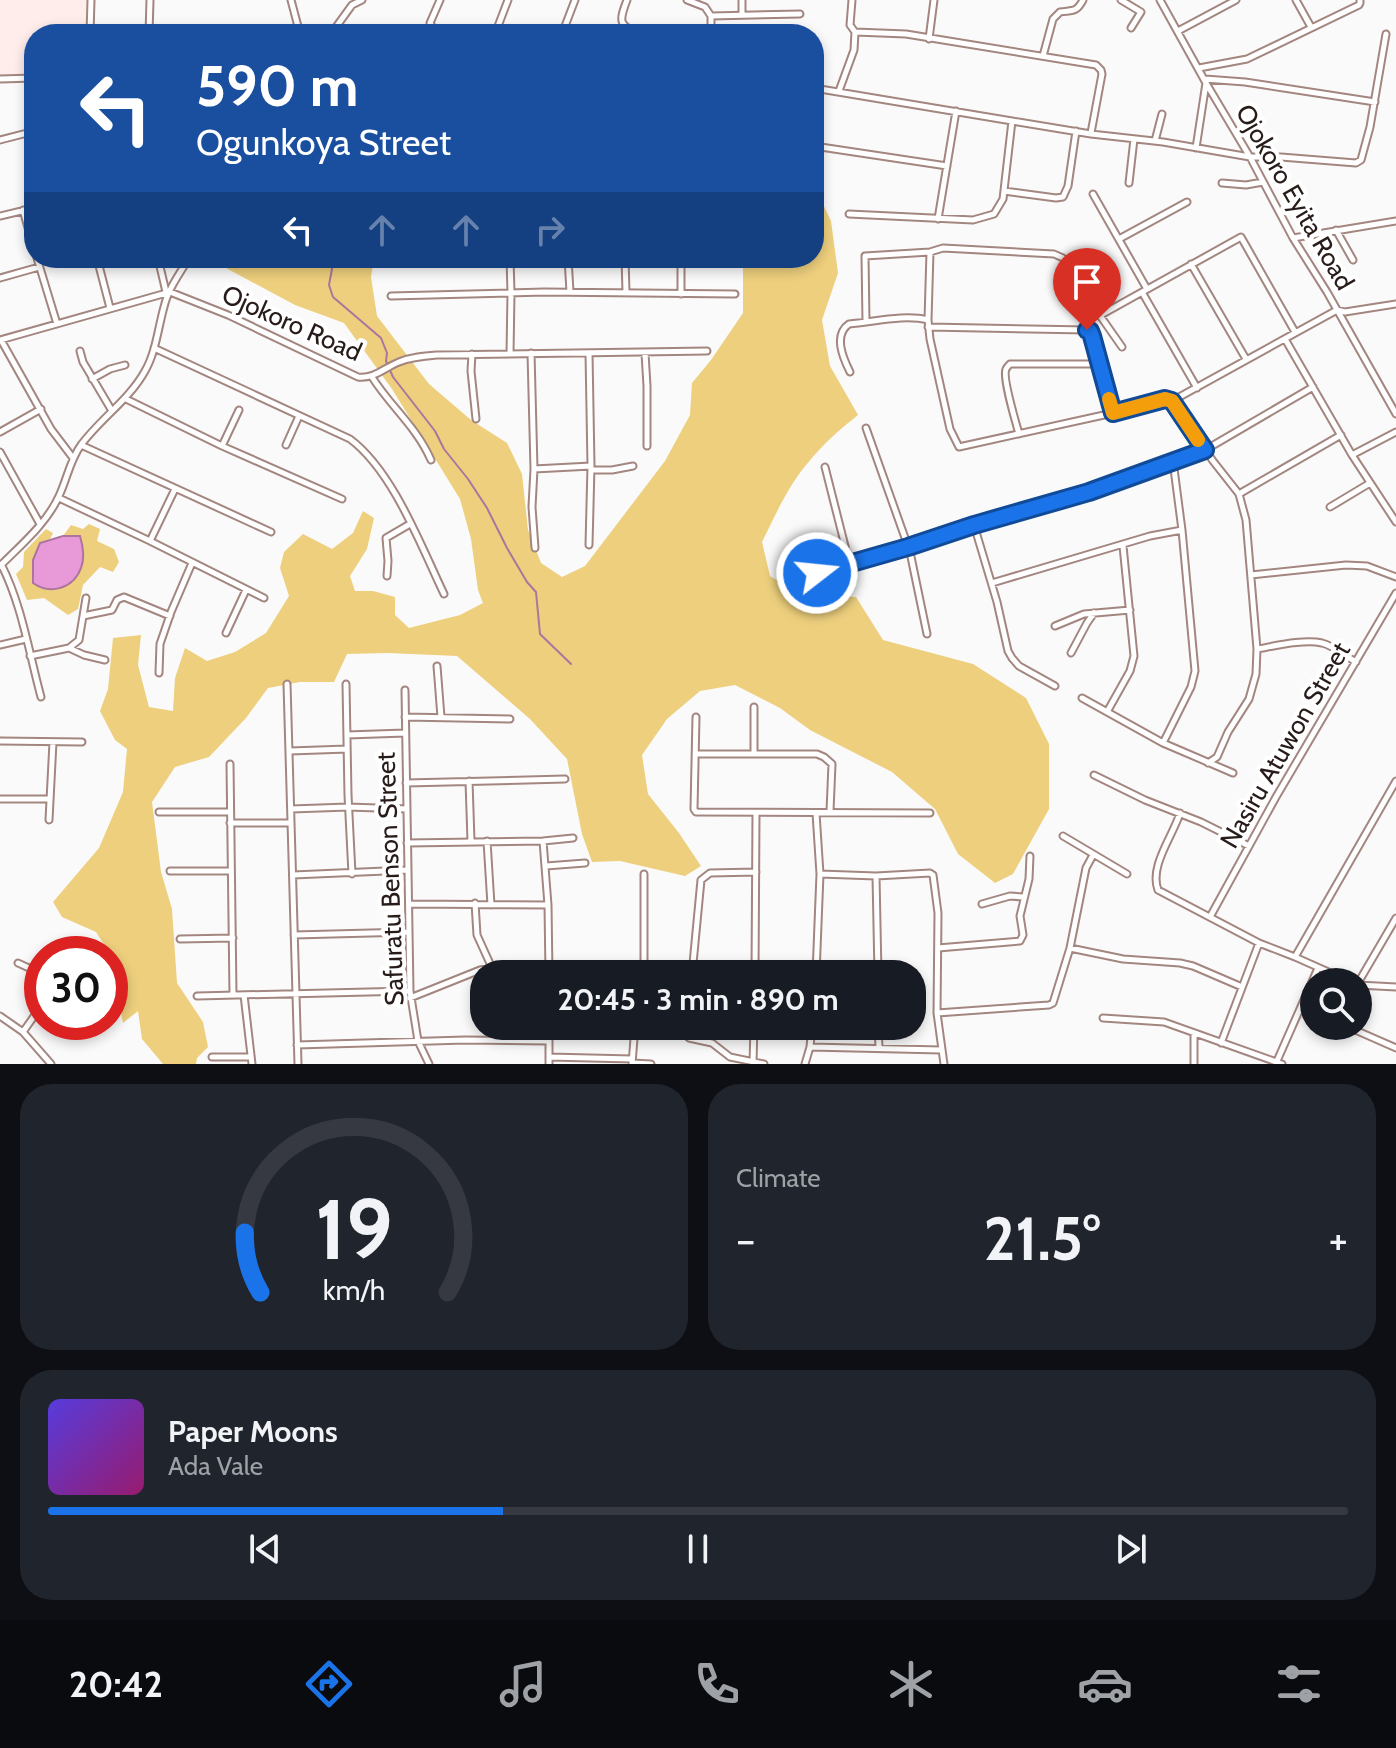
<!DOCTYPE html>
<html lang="en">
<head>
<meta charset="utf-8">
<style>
	:root { --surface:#171b24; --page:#20242c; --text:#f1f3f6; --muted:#9ea1a6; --line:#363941; --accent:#1a73e8 }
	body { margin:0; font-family:Cabin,sans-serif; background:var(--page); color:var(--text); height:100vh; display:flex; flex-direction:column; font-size:30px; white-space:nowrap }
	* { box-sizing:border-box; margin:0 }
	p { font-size:26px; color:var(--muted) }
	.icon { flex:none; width:44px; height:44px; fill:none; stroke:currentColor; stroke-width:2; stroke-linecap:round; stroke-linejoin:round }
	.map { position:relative; height:1064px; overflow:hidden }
	.drawer { display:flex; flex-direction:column; gap:20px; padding:20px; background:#0d0f14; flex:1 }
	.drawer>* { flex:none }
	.banner { position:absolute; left:24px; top:24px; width:800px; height:244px; border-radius:32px; box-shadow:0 4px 12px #0003; background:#1a4fa0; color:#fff; overflow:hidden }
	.tools { position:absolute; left:1300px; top:968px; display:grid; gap:16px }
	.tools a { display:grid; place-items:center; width:72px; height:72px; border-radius:50%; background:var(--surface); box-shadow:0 4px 12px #0003; font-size:40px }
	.speed { position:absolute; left:24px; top:936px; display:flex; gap:16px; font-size:40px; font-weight:700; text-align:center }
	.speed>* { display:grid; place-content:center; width:104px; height:104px; border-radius:50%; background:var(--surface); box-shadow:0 4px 12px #0003; line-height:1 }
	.speed .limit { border:12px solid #d22; background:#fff; color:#111 }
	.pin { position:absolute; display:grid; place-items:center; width:68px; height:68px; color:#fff; margin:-82px -34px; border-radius:50% 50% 50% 0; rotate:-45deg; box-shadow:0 0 8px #0007 }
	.pin .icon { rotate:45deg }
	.me { position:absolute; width:88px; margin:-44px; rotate:74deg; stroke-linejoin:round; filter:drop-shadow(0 0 6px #0008) }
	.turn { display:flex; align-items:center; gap:28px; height:168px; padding:0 40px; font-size:36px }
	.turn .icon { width:104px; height:104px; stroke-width:2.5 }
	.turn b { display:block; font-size:56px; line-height:68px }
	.lanes { display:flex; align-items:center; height:76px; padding:0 40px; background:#0003; justify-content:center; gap:40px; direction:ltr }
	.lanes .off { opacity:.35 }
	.big { font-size:60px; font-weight:700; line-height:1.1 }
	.drawer .card { flex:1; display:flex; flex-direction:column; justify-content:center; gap:12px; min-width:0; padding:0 28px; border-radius:32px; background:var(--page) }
	.drawer .dial { align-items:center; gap:0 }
	.dial svg { height:208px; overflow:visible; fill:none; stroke:var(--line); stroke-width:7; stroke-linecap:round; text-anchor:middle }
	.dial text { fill:var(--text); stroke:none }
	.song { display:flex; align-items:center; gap:24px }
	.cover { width:96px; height:96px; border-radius:12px; background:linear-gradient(135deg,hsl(250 70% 55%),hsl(320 70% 35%)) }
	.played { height:8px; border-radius:4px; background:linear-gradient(90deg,var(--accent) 35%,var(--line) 35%) }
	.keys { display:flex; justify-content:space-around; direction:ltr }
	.heat { display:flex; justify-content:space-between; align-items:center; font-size:44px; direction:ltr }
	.drawer .tiles { flex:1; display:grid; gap:20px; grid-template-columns:1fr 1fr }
	.card:last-child { grid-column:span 2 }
	.trip { position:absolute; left:470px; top:960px; width:456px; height:80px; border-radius:32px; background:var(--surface); box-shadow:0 4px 12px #0003; font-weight:700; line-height:80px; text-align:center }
	.tab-bar { display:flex; height:128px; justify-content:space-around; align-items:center; background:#090b0e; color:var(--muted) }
	.tab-bar .icon { width:56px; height:56px }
	.tab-bar .active { color:var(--accent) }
	.tab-bar b { font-size:36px; color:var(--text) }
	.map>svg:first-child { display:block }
</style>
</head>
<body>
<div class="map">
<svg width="1396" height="1064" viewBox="0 0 1396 1064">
	<rect width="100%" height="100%" fill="#fafafa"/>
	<path fill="#feedea" d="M0,0h87v34h-53v40l-34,1z"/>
	<path fill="#edcf7d" d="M814,185l17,36 7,52 -16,47 8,46 28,49c-19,15 -36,30 -51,49 -19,22 -32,52 -45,78l8,34 30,18 56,3 27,43 90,24 53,34 23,46v65l-36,65 -18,9 -37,-29 -23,-45 -43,-37 -82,-42 -30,-22 -45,-23 -35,6 -33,28 -25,36 6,39 31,39 22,33 -16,10 -65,-15 -28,1 -10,-28 -15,-75 -37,-40 -73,-63 -69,-3 -41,1 -13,28h-34l-32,6 -22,30 -37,39 -34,10 -23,35 9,70 11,37 5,74 26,39 5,25 -11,11 -1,6h-33l-21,-25 -4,-28 -15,12 -13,-69 -14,-22 -34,-15 -9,-15 46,-54 24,-56 4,-43 -12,-9 -15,-29 8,-22 5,-51 28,-3 -3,30 11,42 24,4 2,-33 10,-30 22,13 28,-9 31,-19 23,-37 -9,-28 4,-16 19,-18 29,15 21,-16 10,-22 11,7 -7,31 -17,27 5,15h18l22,6v18l14,13 51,-13 23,-12 -5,-13 -7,-51 -11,-40 -68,-110 -48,-66 -49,-18 -71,-38v-9h150l-3,19 6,39 52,68 42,36 36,23 15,31 6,56 13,33 21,14 23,-11 80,-105 25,-46 2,-32 19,-23 32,-47v-55h71z
		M89,524l11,5 -3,12 17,8 5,13 -6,10 -13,-5 -17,18 -5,24 -10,6 -24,-17 -17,2 -11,-26 7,-7 1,-15 22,-23 7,4 -3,6 -10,4 40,-7h-17l8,-11 12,4z"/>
	<path fill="#e799d8" stroke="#ad749f" stroke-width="2" d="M63,536h17c3,10 5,22 1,32 -8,21 -31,27 -48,15v-23l7,-17z"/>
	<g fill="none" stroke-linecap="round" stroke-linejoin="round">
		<path stroke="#ad749f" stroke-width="2" d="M334,258l-5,27 4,12 48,41 6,15 -1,8 7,16 42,54 9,18 24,30 19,29 20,40 20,34 9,10 4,42 31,30"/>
		<defs>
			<path id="street" d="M291,0l9,34
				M440,0l-10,23 3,5 13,6
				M627,0c-8,21 -9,25 12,34
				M687,0l18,7 6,9 89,-2
				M742,0v15
				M852,0l-2,25 5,7
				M1121,0l20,12 -10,16
				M1160,0l46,83 44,74 43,81 34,54 69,122
				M1296,0l15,27
				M1178,31l58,-31
				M855,32l51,2 190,31 5,5 1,4 -11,59
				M90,34l1,-34
				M149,34l1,-34
				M331,34l21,-29 10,-5
				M495,34l13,-34
				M562,34l13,-34
				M618,34l7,-6
				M711,34v-18
				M929,39l5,-39
				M1043,56l10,-37 7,-7c13,-2 16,1 23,-12
				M1199,68l48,-9 112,-54 1,-2v-3
				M0,79l34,-1
				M1205,79l40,3 130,20
				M814,88l198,33 79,13 72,8 87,15h31l75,6 5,-3 9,-33 16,-93
				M839,91l15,-41 1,-18
				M0,140l31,-8
				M1155,141l7,-27
				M814,146l133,20
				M1196,148l10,-65
				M1129,183l5,-44
				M1222,183l24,2 17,-3
				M1004,191l52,7 7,-1 5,-11 8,-55
				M1093,194l54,95
				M23,210l11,39
				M849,214l124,6 21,-6 9,-15 9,-78
				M0,216l34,-8
				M938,219l18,-108
				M1336,230l17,30
				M1293,238l103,-17
				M1119,239l68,-37
				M930,252l-2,68 2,19 20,90 9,18 154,-34 52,-14 7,2
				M37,258l20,66
				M97,258l13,50
				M158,258l8,34
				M568,258l2,34
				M625,258l1,34
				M1191,264l55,95
				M0,278l39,-11
				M1142,292l55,96
				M681,294v-36
				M391,296l153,-4 191,2
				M1099,316l142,-79 54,95
				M866,322l-1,-66 65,-4 13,-4 111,6 9,4 24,39 35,50
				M928,327l159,3 3,1 2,5 21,77
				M1285,339l67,116 44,67
				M0,340l170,-48 58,23 130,62c16,2 26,-9 41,-15 12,-5 25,-6 38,-7l270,-4
				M1,340l50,89 22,29
				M154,348l196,91c43,32 71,107 94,155
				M80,351l3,11 29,49
				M531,353l3,116 -2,38 3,41
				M645,353l2,33v60
				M472,354l-1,17 5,48
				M510,354l1,-61 -1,-35
				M850,372c-7,-14 -17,-37 -1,-48 25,-2 55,-10 79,-4
				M372,377c18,29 44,49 59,83
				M92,379l18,-10 15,-4
				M126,399l96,47 120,53
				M1172,401l41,60 26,33 7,26 11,129 -1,25 -7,25 -21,33 -11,25 -9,6
				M1172,401l165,-91 8,2 51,-8
				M866,428l44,124 17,82
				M0,432l41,-23
				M1019,434c-3,-11 -17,-57 -13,-65 1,-2 3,-4 4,-5h90
				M81,445l190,87
				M286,445l13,-29
				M222,446l17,-36
				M0,452l40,72
				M1352,455l44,-23
				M825,467l21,83 7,13
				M534,469l57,-3 -2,-113
				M591,470h21l21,-4
				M1239,494l102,-59
				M59,498l91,43 114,57
				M1330,507l40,-24
				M974,525l23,77 11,49 4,7 7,8 36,20
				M150,541l25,-52
				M589,545l2,-79
				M1,564c21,41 28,89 40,133
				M0,566c21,-21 47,-43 59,-70 8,-17 11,-36 22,-51 19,-26 48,-45 64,-74 11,-19 13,-43 19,-64 4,-18 16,-34 25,-49
				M817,573l157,-48 115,-33 101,-37 15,-5 108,-63
				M1251,575l95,-10 21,1 29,11
				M387,576l1,-15 -2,-23 24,-14
				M992,583l158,-47 32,-6
				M83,616l29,-6 5,-10 7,-3 46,19
				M1055,626l29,-12 46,-4
				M226,633l20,-43
				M0,645l26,-6
				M69,648l15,7 21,5
				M1257,649c18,-3 47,-10 65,-6 12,3 23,13 34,19
				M1071,653l16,-30 7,-10
				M30,656l39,-8 10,-8 7,-42
				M437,666l4,51
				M159,673l1,-29 11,-32 21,-49
				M287,684l11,380
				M346,684l2,111 4,79
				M405,690l5,301 8,50 11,23
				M1082,698l81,45 70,30
				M754,707v46
				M1107,712l23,-41 4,-15 -11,-110
				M405,717l105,2
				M696,717l-2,92 2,3 234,1
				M347,735l58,-2
				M0,741l82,1
				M1163,743l28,-56 4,-16 -13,-141 -9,-69
				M290,751l57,-2
				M696,754h121l7,3 8,7 -2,47
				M230,764l3,231
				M1094,775l51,25 56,22 48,24
				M469,781l2,60
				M406,783l159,-4
				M0,799h49
				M291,809l57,-2 59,2
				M159,812h71
				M816,813l4,61 -4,100
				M1180,813c-7,23 -31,53 -22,77l101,53 36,14 56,25
				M49,820l4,-78
				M230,823h61
				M1063,836l64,38
				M487,841l4,64
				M543,841l5,64 1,69
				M407,843l136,-2 30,-3
				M546,866l39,-3
				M170,871h61
				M644,874v100
				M820,874l56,2 54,-3 3,2 5,38 -1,100 7,51
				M293,875l115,-5
				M876,876l2,98
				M475,903l2,32 15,33
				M409,904l139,1
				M982,904l28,-8 13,1
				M1210,917l66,-120 120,-204
				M294,935l115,-3
				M180,939l53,-1
				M938,948l82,-7 3,-6 -3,-19 9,-37 1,-23
				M1070,948l53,11 57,4 13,3 49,21
				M81,954l7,-5
				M1295,957l101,-176
				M18,963l24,11
				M692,974l9,-94 9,-7 46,-1
				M755,974l1,-160
				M1358,983l38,-65
				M1358,985l38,2
				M244,995l8,69
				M197,996l213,-5
				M410,998l70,-28 12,-2 122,-1
				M1301,1007l13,5
				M937,1013l112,-8 4,-2 17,-55 16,-80 7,-13
				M0,1016l23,16 28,32
				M1103,1018l61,4 118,42
				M549,1026v38
				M688,1026l1,12 23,5 18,14 34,7
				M878,1026l1,21
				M1346,1026l50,22
				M23,1032l14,-20 2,-12 3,-4
				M1221,1043l38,-100
				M297,1045l168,-5 84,1
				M810,1047l131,3
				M212,1057h39
				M549,1057l83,2
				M1277,1061l41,-93
				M632,1063l19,1
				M753,1063l1,-37
				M632,1064l3,-38
				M805,1064l5,-17 2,-21
				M1194,1064v-31"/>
		</defs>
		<use href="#street" stroke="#a3867f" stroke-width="9"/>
		<use href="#street" stroke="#fff" stroke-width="5"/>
	</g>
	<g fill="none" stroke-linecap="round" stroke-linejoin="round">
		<defs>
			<path id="route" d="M817,573l91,-26 66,-22 115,-33 116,-42 -33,-49 -7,-2 -52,14 -21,-77 -2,-5 -3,-1"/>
		</defs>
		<use href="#route" stroke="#114b97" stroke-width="20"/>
		<use href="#route" stroke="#1a73e8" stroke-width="14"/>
		<path stroke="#f59e0b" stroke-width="14" d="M1109,399l4,14 52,-14 7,2 26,39"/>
	</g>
	<g text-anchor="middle" stroke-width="8" stroke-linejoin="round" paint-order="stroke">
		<g font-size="26" fill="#271c19" stroke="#fff">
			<text transform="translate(1295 197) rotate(60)" y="9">Ojokoro Eyita Road</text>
			<text transform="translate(292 323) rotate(24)" y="9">Ojokoro Road</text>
			<text transform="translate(1285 745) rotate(-60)" y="9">Nasiru Atuwon Street</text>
			<text transform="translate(390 879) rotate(-92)" y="9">Safuratu Benson Street</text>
		</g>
	</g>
</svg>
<div class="tools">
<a><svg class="icon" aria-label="search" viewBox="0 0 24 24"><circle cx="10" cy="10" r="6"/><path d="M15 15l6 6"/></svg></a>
</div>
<div class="speed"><div class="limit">30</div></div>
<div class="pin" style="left:1087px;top:330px;background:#d93025"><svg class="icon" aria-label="arrive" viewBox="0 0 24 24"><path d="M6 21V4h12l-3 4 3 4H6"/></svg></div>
<svg class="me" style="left:817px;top:573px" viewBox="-20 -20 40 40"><circle r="17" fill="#1a73e8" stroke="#fff" stroke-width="3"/><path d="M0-11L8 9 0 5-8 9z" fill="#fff"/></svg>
<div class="trip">20:45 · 3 min · 890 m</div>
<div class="banner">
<div class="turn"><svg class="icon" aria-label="left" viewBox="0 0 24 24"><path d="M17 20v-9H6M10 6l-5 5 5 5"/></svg><div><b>590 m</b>Ogunkoya Street</div></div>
<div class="lanes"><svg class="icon" aria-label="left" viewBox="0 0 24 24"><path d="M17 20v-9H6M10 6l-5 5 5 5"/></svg><svg class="icon off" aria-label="ahead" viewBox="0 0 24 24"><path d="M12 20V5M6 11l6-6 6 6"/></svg><svg class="icon off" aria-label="ahead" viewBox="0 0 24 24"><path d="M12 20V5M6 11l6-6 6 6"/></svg><svg class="icon off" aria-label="right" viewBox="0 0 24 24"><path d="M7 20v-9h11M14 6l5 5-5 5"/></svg></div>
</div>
</div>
<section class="drawer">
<div class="tiles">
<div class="card dial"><svg viewBox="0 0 100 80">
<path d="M14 69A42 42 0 1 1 86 69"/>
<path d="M14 69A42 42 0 0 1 8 46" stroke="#1a73e8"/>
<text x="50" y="56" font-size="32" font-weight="700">19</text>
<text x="50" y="72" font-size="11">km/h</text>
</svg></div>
<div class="card"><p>Climate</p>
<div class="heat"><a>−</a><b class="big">21.5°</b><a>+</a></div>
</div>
<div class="card">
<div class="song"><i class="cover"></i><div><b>Paper Moons</b><p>Ada Vale</p></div></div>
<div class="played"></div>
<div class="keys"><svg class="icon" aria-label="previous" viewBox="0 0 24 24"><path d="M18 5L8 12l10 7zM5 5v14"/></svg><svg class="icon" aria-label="pause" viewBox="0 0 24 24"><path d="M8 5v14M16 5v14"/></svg><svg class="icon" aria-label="next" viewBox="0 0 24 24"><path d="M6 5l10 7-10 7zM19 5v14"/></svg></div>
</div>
</div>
</section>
<nav class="tab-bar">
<b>20:42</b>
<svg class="icon active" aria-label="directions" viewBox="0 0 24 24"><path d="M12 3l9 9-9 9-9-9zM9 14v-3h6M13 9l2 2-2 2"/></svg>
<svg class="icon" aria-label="music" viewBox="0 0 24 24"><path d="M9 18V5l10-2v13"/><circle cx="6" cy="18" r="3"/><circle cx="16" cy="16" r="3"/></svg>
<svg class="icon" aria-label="phone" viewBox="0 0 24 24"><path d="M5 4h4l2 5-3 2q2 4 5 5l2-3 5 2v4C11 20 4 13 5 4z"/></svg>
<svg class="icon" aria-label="climate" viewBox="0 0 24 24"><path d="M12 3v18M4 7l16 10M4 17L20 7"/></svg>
<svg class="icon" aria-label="car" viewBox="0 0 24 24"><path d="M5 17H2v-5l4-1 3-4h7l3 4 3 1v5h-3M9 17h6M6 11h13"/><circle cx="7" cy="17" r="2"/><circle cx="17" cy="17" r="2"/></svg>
<svg class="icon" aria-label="filters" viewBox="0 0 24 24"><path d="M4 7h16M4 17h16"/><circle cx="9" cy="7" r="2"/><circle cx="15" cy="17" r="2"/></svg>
</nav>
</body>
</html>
